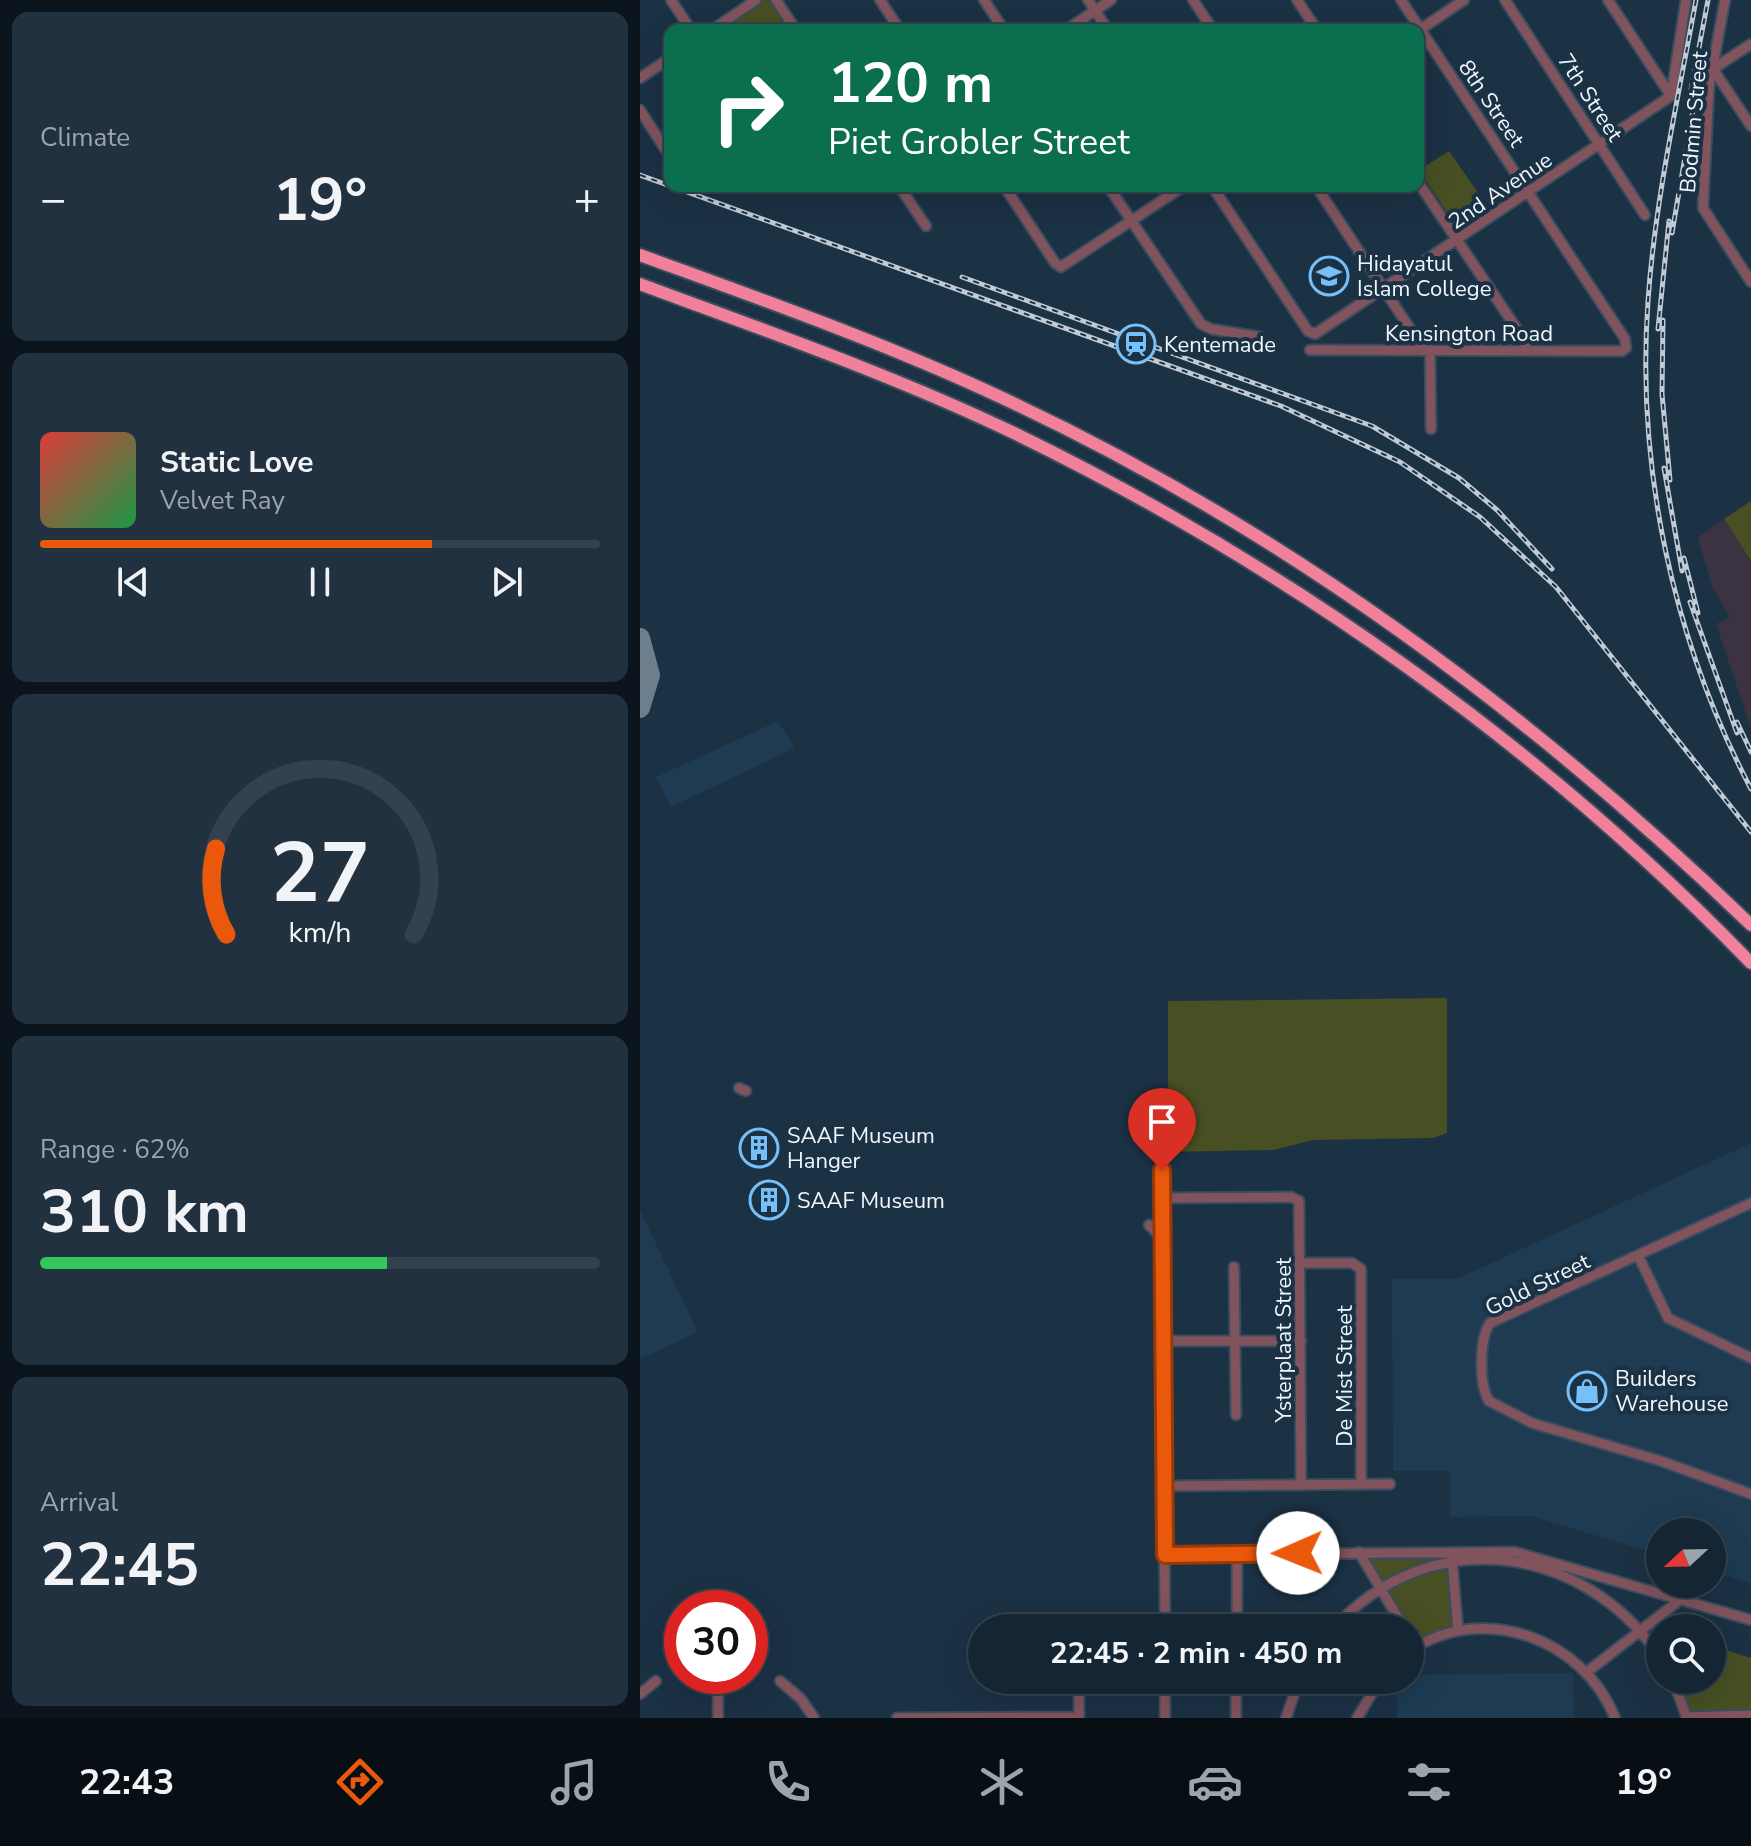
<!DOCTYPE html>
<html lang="en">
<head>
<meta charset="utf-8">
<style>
	:root { --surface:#142533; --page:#21313f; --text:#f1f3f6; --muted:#9da5ac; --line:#33424e; --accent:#ea580c }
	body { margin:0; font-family:"Nunito Sans",sans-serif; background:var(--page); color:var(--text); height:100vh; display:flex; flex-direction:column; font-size:30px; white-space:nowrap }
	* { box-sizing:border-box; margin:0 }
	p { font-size:26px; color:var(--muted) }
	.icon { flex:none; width:44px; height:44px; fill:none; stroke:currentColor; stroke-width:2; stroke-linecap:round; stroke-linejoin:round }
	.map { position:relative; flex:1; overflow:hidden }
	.drawer { display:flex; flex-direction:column; gap:12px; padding:12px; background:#0b141c; width:640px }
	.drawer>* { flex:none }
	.hud { position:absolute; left:24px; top:24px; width:760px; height:168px; border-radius:16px; box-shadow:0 8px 32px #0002,0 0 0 2px var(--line); background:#0b6e4f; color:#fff; overflow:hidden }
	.needle { width:52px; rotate:248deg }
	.tools { position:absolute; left:1006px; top:1518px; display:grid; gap:16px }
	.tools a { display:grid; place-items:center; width:80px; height:80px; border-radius:50%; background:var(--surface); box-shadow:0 8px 32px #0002,0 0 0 2px var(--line); font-size:40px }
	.speed { position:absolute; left:24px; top:1590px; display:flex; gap:16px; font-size:40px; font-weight:700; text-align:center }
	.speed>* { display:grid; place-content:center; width:104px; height:104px; border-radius:50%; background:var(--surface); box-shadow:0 8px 32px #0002,0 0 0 2px var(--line); line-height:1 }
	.speed .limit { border:12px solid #d22; background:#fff; color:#111 }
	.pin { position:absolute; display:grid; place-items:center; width:68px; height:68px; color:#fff; margin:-82px -34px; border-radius:50% 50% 50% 0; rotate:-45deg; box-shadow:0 0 8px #0007 }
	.pin .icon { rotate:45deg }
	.me { position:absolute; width:88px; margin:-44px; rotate:269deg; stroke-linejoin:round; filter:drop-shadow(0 0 6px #0008) }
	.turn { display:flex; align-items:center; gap:28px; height:168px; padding:0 32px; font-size:36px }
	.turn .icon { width:104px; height:104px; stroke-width:2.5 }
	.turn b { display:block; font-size:56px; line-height:68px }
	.big { font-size:60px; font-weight:700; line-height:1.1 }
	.drawer .widget { flex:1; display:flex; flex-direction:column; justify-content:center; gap:12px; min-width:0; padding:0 28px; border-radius:16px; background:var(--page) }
	.drawer .dial { align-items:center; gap:0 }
	.dial svg { height:208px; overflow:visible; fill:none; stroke:var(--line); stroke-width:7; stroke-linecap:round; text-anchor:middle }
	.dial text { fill:var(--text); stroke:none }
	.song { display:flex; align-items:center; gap:24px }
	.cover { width:96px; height:96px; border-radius:12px; background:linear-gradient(135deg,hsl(0 70% 55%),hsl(140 70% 35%)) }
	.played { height:8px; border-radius:4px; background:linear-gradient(90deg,var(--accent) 70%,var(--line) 70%) }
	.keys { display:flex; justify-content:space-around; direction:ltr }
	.heat { display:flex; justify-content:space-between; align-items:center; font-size:44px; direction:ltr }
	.charge { height:12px; border-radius:6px; background:linear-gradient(90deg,#34c759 62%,var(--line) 0) }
	.trip { position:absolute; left:328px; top:1614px; width:456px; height:80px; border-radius:40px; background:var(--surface); box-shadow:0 8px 32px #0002,0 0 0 2px var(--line); font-weight:700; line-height:80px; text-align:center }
	.dock { display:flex; height:128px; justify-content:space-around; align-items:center; background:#080f14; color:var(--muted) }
	.dock .icon { width:56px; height:56px }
	.dock .on { color:var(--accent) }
	.dock b { font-size:36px; color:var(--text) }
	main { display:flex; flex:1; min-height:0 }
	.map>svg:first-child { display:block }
</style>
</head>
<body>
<main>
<section class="drawer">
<div class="widget"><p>Climate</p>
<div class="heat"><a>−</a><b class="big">19°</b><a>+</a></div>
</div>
<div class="widget">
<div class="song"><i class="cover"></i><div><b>Static Love</b><p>Velvet Ray</p></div></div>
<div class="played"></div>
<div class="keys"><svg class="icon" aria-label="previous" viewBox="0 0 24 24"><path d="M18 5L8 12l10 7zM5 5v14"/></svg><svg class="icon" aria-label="pause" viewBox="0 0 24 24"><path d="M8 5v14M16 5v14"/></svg><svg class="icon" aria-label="next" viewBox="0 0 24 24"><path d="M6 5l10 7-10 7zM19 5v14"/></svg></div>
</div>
<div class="widget dial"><svg viewBox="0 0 100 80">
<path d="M14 69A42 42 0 1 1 86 69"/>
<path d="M14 69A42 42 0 0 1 10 36" stroke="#ea580c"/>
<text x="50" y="56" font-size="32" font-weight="700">27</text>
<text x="50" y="72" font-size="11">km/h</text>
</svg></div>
<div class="widget"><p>Range · 62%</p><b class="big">310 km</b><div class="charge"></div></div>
<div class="widget"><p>Arrival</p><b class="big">22:45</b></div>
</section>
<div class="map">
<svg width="1111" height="1718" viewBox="0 0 1111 1718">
	<rect width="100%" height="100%" fill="#1b3144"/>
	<path fill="#1e3b52" d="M138,721l17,27 -124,59 -15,-30z
		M1111,1143v440l-39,-12v-39h-52v23l-129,-39 -81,1v-46h-57l-1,-192h65z
		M0,1210l58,122 -58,27z
		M933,1673l1,45h-177l-1,-38h14v-5z"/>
	<path fill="#3b3242" d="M1084,519l27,42v168l-35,-105 14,-7 -17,-28 -15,-52z"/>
	<path fill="#474f23" d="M124,0l8,1 19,29h-73z
		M809,151l41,59 -27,17 -7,-1 -37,-56z
		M1111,501v60l-27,-42z
		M807,998v135l-14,5 -120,2 -39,10 -114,2 8,-41v-110z
		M801,1556l1,3 -61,24 -15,-26z
		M809,1567l5,58 -37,15 -29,-50 30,-15z
		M1072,1646l39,12v52l-62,1 -13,-31h36z"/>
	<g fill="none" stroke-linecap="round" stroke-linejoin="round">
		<path stroke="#6d7e8c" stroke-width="20" d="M0,638l10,37 -10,33"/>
		<defs>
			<path id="minor" d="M31,0l20,30
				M136,0l20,30
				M240,0l20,30
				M344,0l20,30
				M448,0l20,30
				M553,0l20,30
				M657,0l20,30
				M865,0l140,215
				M968,0l63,96
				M1085,0l-16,87 -6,121 48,74
				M72,30l44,-30
				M426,30l45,-30
				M778,31l46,-31
				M1111,44l-38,25 38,57
				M0,78l30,-20
				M1031,96l15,-96
				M0,110l25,39
				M778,182l105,156 4,13
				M259,186l27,40
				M364,186l51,77 6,4 123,-81
				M468,186l93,138 10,5 49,8
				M572,186l96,145 7,3 356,-238
				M676,186l108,164
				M670,350l312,1 4,-3 -1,-9 -224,-339
				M790,350l1,79
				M99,1088l7,3
				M522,1170l3,458
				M523,1198l128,-1 8,4 2,284
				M1111,1203l-261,120c-11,16 -11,62 -1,78l43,22 129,38 90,33
				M509,1225l15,15
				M998,1255l30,63 83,40
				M661,1263h51l9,6v215
				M594,1267l2,148
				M524,1341h137
				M525,1486l225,-2
				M719,1552l45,76
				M525,1555l350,-3 236,68
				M812,1558l6,73
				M597,1628v-74
				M694,1628c95,-105 249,-85 326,29
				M770,1651c73,-50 174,-12 205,67
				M947,1672l89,-69 2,-5
				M73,1676l5,8v34
				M439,1680v38
				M1033,1680l14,38
				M140,1681l21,18 13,19
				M0,1694l16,-13
				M1046,1717l65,-2
				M257,1718l182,-1
				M525,1718v-38
				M596,1718v-38
				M646,1718l13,-38
				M717,1718l23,-38"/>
			<path id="highway" d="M0,255c115,42 231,83 343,134 288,131 541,317 768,536
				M0,284c126,47 253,91 374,149 273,133 526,312 737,530"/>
		</defs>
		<use href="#minor" stroke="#394d5e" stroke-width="13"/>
		<use href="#highway" stroke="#394d5e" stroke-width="16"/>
		<use href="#minor" stroke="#81535d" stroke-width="9"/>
		<use href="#highway" stroke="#f1809b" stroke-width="12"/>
		<defs>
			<path id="rail" d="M1056,0c-18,99 -41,200 -48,301 -12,167 25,339 103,488
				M1050,95l18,-95
				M0,175l641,231 119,56 80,55 76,70 195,245
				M1032,233l25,-146
				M322,277l410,149 87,52 38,32 55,59
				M1023,320l-1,74 8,86
				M1018,329l11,-108
				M1024,468l18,103
				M1044,558l14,55
				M1050,602l47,131
				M1097,722l14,30"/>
		</defs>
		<use href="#rail" stroke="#bfcad4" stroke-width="5"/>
		<use href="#rail" stroke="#1b3144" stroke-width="2" stroke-dasharray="6" stroke-linecap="butt"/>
	</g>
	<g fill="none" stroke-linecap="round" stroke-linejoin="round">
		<defs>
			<path id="route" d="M522,1170l3,385 133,-2"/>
		</defs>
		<use href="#route" stroke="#983908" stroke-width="20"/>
		<use href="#route" stroke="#ea580c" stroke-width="14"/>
	</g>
	<defs>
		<symbol id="school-ring" viewBox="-11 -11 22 22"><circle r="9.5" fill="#1b3144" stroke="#77bff7" stroke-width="1.5"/><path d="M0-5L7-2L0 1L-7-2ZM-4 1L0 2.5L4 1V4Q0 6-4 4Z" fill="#77bff7"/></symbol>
		<symbol id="station-ring" viewBox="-11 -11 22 22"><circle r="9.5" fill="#1b3144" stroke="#77bff7" stroke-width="1.5"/><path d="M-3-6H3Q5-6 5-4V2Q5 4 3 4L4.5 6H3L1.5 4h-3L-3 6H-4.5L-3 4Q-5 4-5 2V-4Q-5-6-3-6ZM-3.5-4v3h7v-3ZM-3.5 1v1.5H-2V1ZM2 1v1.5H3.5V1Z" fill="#77bff7"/></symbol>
		<symbol id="building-ring" viewBox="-11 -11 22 22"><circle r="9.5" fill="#1b3144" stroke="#77bff7" stroke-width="1.5"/><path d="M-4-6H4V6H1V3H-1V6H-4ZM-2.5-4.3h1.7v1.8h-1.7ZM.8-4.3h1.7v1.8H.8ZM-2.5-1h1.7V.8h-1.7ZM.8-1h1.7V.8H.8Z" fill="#77bff7"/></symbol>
		<symbol id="shop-ring" viewBox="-11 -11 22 22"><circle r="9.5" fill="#1b3144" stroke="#77bff7" stroke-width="1.5"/><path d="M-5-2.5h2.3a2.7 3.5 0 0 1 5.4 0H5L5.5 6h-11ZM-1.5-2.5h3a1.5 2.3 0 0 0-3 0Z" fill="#77bff7"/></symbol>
	</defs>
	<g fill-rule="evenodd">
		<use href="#school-ring" x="667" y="254" width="44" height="44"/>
		<use href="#station-ring" x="474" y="322" width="44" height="44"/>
		<use href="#building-ring" x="97" y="1126" width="44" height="44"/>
		<use href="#building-ring" x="107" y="1178" width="44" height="44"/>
		<use href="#shop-ring" x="925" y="1369" width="44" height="44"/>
	</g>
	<g text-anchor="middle" stroke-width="8" stroke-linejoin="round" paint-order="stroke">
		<g font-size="22" fill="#eef6fe" stroke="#1b3144">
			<text transform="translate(951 97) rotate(57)" y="8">7th Street</text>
			<text transform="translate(852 103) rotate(56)" y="8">8th Street</text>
			<text transform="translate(1053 122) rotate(-85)" y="8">Bodmin Street</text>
			<text transform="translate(860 190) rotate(-34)" y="8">2nd Avenue</text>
			<text x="829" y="341">Kensington Road</text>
			<text transform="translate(897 1284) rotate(-26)" y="8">Gold Street</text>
			<text transform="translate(643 1340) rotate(-90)" y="8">Ysterplaat Street</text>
			<text transform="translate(704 1376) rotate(-90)" y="8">De Mist Street</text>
		</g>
		<g font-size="22" fill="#eef6fe" stroke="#1b3144" text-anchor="start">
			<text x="717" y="271">Hidayatul<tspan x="717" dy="25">Islam College</tspan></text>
			<text x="524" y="352">Kentemade</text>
			<text x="147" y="1143">SAAF Museum<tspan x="147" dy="25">Hanger</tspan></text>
			<text x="157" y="1208">SAAF Museum</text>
			<text x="975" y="1386">Builders<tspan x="975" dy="25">Warehouse</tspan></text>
		</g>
	</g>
</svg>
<div class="tools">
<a><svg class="needle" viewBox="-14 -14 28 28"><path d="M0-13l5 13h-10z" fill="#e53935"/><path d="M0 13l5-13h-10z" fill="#9da5ac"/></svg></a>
<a><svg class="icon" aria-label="search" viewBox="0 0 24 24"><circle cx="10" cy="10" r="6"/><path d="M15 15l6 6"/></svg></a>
</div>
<div class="speed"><div class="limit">30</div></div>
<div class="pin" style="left:522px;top:1170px;background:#d93025"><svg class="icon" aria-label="arrive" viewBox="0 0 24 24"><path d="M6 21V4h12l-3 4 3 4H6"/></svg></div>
<svg class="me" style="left:658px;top:1553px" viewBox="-20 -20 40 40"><circle r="19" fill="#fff"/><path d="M0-13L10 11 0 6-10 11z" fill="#ea580c"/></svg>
<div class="trip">22:45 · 2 min · 450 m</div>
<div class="hud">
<div class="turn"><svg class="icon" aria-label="right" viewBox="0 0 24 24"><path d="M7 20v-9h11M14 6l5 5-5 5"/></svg><div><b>120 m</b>Piet Grobler Street</div></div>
</div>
</div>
</main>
<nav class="dock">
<b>22:43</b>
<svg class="icon on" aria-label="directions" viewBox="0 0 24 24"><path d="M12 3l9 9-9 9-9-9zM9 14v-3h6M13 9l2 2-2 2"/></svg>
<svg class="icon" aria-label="music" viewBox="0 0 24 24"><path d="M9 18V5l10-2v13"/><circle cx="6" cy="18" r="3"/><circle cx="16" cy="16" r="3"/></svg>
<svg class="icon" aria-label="phone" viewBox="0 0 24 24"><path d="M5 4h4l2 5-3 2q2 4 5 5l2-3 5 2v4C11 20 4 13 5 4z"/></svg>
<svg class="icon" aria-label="climate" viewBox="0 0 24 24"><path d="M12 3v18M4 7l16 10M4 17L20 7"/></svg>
<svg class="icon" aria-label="car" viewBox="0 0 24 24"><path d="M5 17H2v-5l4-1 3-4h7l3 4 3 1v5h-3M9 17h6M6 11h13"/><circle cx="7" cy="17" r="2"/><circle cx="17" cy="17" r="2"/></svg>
<svg class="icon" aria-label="filters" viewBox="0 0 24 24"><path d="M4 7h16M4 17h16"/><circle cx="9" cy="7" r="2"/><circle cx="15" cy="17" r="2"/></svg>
<b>19°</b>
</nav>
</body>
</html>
